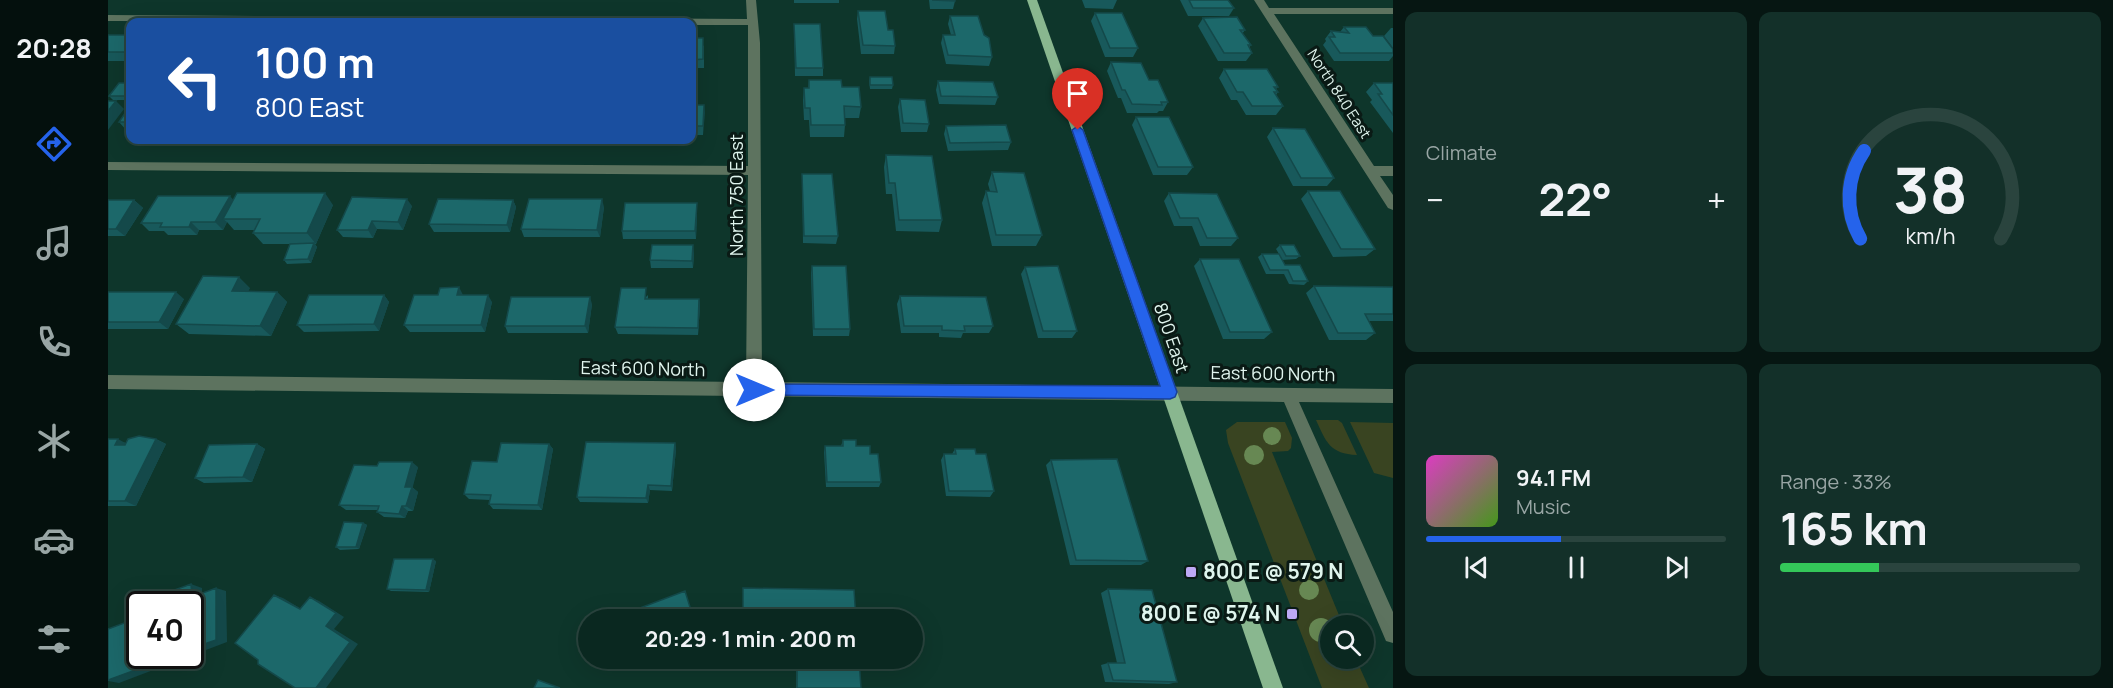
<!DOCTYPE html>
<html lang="en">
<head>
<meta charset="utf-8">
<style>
	:root { --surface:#0a2820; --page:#133029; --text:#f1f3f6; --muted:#99a6a5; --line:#2a443e; --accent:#2563eb }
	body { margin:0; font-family:Manrope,sans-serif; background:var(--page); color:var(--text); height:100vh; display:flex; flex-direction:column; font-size:22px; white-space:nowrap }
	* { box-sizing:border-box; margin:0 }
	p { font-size:20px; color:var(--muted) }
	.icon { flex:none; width:33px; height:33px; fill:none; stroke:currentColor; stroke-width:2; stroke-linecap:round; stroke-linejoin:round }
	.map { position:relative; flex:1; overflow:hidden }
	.details { display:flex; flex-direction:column; gap:12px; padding:12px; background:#061612; width:720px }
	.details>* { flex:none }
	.banner { position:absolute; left:18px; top:18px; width:570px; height:126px; border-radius:12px; box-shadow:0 6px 24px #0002,0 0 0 2px var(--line); background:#1a4fa0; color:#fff; overflow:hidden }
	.tools { position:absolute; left:1212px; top:615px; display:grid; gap:12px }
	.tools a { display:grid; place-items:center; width:54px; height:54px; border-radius:50%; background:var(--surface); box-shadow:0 6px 24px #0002,0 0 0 2px var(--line); font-size:30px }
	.speed { position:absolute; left:18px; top:591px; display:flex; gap:12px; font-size:30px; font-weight:700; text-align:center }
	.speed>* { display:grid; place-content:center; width:78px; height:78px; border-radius:50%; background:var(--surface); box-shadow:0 6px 24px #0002,0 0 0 2px var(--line); line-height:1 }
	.speed .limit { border:3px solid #111; border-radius:9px; background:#fff; color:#111 }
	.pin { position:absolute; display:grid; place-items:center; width:51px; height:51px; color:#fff; margin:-62px -26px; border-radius:50% 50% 50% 0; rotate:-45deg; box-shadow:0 0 6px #0007 }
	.pin .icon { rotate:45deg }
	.me { position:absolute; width:66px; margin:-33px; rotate:90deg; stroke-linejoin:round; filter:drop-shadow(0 0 4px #0008) }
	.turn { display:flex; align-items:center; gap:21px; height:126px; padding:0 30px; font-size:27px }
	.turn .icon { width:78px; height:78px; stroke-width:2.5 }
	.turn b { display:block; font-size:42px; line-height:51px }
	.big { font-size:45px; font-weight:700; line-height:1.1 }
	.details .tile { flex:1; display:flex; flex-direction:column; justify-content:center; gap:9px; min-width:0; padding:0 21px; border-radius:12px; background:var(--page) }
	.details .dial { align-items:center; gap:0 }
	.dial svg { height:156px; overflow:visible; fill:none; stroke:var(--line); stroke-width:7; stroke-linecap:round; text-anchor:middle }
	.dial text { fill:var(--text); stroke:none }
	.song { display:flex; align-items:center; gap:18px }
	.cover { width:72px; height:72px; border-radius:9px; background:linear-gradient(135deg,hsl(310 70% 55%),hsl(100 70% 35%)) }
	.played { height:6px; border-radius:3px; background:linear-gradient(90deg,var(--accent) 45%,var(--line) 45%) }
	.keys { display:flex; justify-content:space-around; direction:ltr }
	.heat { display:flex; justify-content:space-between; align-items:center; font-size:33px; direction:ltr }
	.charge { height:9px; border-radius:4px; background:linear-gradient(90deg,#34c759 33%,var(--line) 0) }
	.details .tiles { flex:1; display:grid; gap:12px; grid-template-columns:repeat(2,1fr) }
	.trip { position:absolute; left:470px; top:609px; width:345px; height:60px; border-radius:30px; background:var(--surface); box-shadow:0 6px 24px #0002,0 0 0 2px var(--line); font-weight:700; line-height:60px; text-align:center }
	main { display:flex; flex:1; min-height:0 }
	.tabs { display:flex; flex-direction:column; width:108px; justify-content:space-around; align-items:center; background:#04100d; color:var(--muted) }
	.tabs .icon { width:42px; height:42px }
	.tabs .selected { color:var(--accent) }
	.tabs b { font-size:27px; color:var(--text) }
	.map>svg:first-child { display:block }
</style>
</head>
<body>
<main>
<nav class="tabs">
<b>20:28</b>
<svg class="icon selected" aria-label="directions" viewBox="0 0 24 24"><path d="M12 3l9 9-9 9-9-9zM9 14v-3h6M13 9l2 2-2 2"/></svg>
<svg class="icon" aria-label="music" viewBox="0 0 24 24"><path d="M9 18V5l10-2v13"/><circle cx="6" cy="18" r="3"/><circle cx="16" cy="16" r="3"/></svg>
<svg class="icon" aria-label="phone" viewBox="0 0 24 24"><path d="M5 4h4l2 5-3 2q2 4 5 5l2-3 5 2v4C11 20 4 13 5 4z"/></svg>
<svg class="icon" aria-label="climate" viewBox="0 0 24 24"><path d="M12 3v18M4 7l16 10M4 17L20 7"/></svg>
<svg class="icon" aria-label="car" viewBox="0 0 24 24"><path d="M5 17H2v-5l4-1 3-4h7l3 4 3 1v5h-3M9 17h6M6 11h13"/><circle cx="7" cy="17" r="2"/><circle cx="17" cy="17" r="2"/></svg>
<svg class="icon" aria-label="filters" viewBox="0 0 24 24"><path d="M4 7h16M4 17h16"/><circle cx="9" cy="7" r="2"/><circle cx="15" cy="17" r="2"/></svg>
</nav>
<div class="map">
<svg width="1285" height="688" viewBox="0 0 1285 688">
	<rect width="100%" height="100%" fill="#0e362b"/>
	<path fill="#394421" d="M1208,420h22l4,3 15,32c-27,-1 -31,-13 -41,-35z
		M1129,422h48l7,16 -1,10 -3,3 -16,1 71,173 -13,1v32l26,1 13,29h-47l-94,-245 -2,-13z
		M1242,422l43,1v55l-19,-5z"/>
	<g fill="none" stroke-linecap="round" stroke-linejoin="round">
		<path fill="#5d735f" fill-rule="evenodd" d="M638,0h10l4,43 2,339 631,7v14l-94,-1 94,210v31l-7,-2 -102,-239 -1176,-13v-14l638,7 2,-207 -640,-5v-8l640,4v-141h-56v-3l-584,-1v-6l639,4z
			M1146,0h10l5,8h124v6h-119l100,152h19v10h-13l13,19v15l-5,-2z"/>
		<path fill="#89b78f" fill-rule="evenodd" d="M919,0h10l246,688h-20z"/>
	</g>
	<g fill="#678853">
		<circle cx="1164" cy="436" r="9"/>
		<circle cx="1146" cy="455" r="10"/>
		<circle cx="1201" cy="590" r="10"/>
		<circle cx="1213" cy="630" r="12"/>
	</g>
	<path fill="#18595b" d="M686,0h45v3h-45z
		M821,0h26v1l-2,8h-23z
		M974,0h35l-4,9 -28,-1z
		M1072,0h49v1l5,7 -5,8h-41z
		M750,11l30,19 7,16 -1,8h-33l-4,-35z
		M987,13l43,35 -5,9h-28l-14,-36z
		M842,16l42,41 -3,9 -43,-2 -5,-21 2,-8h8l-3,-11z
		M1095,18l42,12 -3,4 9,11 -2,3 3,5 -6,8h-28l-20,-35z
		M686,24l29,44v8h-28z
		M1236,27l29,9 20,13v7l-4,5h-55l-11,-16 3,-4 -1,-2 6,-8 9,1z
		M1283,28h2v20l-9,-12z
		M0,35h22v26h-22z
		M584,38l12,8v22h-12z
		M1003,62l38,18 19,22 -5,9h-4l-2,2h-30l-6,-15h-3l-11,-27z
		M1116,69l54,18 -2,2 2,3 -2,3 7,11 -7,9h-30l-9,-15h-6l-12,-22z
		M762,77l23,8 -1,4h-22l-1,-8z
		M701,80l33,7 19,20 -2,11h-14v7l-1,12h-34l-1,-17h-5l-1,-20 1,-12h4z
		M830,81l60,16 -3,8 -56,-1 -3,-14z
		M22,83v17h-17l-4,-4z
		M1266,83h19v50l-23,-31 2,-2 -6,-8z
		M792,99l29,25 -2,8h-26l-3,-25z
		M584,105h12l-1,30h-11z
		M22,106v25h-3l-8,-9z
		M1028,117l57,50 -6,8h-34l-21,-50z
		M838,126l65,16 -3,8 -60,1 -4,-17z
		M1165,128l61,50 -7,8h-34l-26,-49z
		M778,155l56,65 -3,12 -43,-1 -4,-37h-6l-2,-27z
		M884,172l50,63 -6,11h-44l-10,-43 4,-12h4l-2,-7z
		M694,174l36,62 -2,8 -33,-1z
		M1200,191l67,58 -9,7 -33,1 -32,-58z
		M1061,193l69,45 -7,8h-31l-8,-20h-18l-10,-25z
		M0,200h26l9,8 -18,28h-17z
		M125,200l100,5 -17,39h-1l2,3 -6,16 -24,1 -3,-4 6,-16h-27l-10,-11 2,-3h-21l-7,-8 -4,8h-24l-2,5h-29l-4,-4h-15l-8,-8z
		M405,200l3,7 -6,25h-76l-5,-8z
		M304,206l-9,24 -26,-1 -4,9 -30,-1 -6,-7z
		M496,207l-4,30h-76l-3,-8z
		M589,211l-1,28h-73l-1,-8z
		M1172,245l20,11 -4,3 -14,1 3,5 23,16 -4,4 -15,-1 -5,-10h-18l-8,-17 4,-3h17l-3,-5z
		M586,253l-1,15h-42l-1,-8z
		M1092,259l72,73 -8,7h-41l-29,-73z
		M704,266l38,63 -1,7h-36l-2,-63z
		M917,267l52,64 -5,7h-34l-17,-64z
		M1206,286l79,1v34h-24l6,12 -9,7h-37l-23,-47z
		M142,288l-2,3 29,1 10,10 -16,34 -82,-2 -13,-10z
		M0,292l76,7 -16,30h-60z
		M276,295l5,7 -10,29 -75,1 -7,-7z
		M355,295l29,7 -7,30h-75l-6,-7z
		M540,295v4h51l1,7 -2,29 -80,-1 -3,-7z
		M792,296l93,30 -4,7h-26l-2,5 -22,-1v-4h-38l-4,-29z
		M484,304l-4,29h-80l-3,-7z
		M0,439l18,4 30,-4 10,5 -30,62h-28z
		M735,440l13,6 25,36 -2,5h-53l-2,-35 1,-6h16z
		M567,443l1,6 -4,42 -22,-1 -2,13 -68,-1 -3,-5z
		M149,444l8,5 -13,33 -48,1 -9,-5z
		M441,444l4,5 -11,61 -49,-1 -4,-5 1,-4 -21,-1 -5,-5 33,-32z
		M847,449l21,5 18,37 -4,6 -44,-1 -5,-36 3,-6h8z
		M943,460l97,101 -7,4h-71l-24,-100z
		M310,467l-6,20 6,5 -5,19h-5l-3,7 -21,-1 -7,-5 1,-2h-32l-7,-5z
		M255,523l4,2 -8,24 -19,1 -4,-3z
		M328,561l-7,31 -38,-1 -4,-2z
		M1000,589l69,93 -8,2 -64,-2 -4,-17 7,-2h9l-16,-70z
		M688,658h63l2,30h-65z"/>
	<path fill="#14494a" d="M8,101l8,8 -16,21v-19z
		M596,105l1,8 -2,22v-9z
		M217,193l8,12 -17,39 -9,-11z
		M122,196l7,8 -14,15 4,3 -4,8 -8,-8z
		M299,199l5,7 -9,24 -5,-8z
		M494,199l2,8 -4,30 -3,-7z
		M26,200l9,8 -18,28 -9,-7z
		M405,200l3,7 -6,25 -3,-7z
		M589,203v8l-1,28 -1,-8z
		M264,221l5,8 -4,9 -5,-8z
		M83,222l8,8 -2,5 -8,-8z
		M206,243l3,4 -6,16 -3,-4z
		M585,245l1,8 -1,15 -1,-7z
		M131,277l11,11 -7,13 -11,-10z
		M351,287l4,8 -2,7 -4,-7z
		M68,292l8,7 -16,30 -9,-7z
		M169,292l10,10 -16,34 -11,-10z
		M276,295l5,7 -10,29 -5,-7z
		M380,295l4,7 -7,30 -4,-7z
		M482,297l2,7 -4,29 -3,-7z
		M591,299l1,7 -2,29v-7z
		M10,439l11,6h-14z
		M48,439l10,5 -30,62 -11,-5z
		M567,443l1,6 -4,42 -1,-5z
		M149,444l8,5 -13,33 -9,-5z
		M441,444l4,5 -11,61 -4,-5z
		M304,462l6,5 -6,23v-3l6,5 -5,19 -7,-5 -1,-19z
		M540,485l2,5 -2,13 -2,-5z
		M294,506l6,5 -3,7 -6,-4z
		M255,523l4,2 -8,24 -3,-2z
		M325,559l3,2 -7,31 -3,-2z
		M83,584l11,4v12l-10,-3z
		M108,588l10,3 1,51 -108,41 -11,-2v-1l66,-24h16v-7z
		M166,595l9,3 25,15 -8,-4z
		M202,597l9,4 25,16 -10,12 24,15 -32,44h-10l10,-62z
		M550,658h9l-26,10 -2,-2z
		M582,658h7l-26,11 -2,-3z"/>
	<path fill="#1c686a" stroke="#14494a" stroke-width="1.5" d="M824,0h23v1z
		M1081,0h39l6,8h-41z
		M750,11h27l3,19h5l2,16 -32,-1z
		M987,13h27l16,35h-28z
		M842,16h28l6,19 5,3 3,19 -44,-2 -5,-20h12z
		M1129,17l8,13h-5l11,15h-3l4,8h-28l-21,-35z
		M686,24h26l3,44h-27z
		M1236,27h22l7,9h10l10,13v4h-53l-11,-16h6l-4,-6 18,2z
		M0,35h22v17h-22z
		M584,38h11v21l-11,1z
		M1003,62l30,1 8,17h9l10,22h-7l1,3 -30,-1 -7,-14h-3z
		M1116,69h43l11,18h-4l4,5h-4l9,14h-31l-9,-14h-6z
		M762,77h22l1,8h-23z
		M701,80h32l1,7h17l2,20 -17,-1 1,19h-34l-1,-17h-5l-1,-20h5z
		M830,81l55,1 5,15 -57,-1z
		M11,83h11v13h-21z
		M1266,83h19v32l-15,-21h4z
		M792,99l25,1 4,24 -26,-1z
		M0,101h8l-8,10z
		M584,105h12l-1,21h-11z
		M22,106v16h-11z
		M1028,117h33l24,50h-35z
		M898,125l5,17 -61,1 -4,-17z
		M1165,128l32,1 29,49h-33z
		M778,155l46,1 10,64h-43l-4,-37h-6z
		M884,172l32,1 18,62h-46l-10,-44 11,1z
		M694,174h30l6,62h-34z
		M1200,191h32l35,58h-34z
		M129,193h88l-18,40h-54l7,-14h-37z
		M1061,193l48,1 21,44h-31l-9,-20h-18z
		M50,196h72l-15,26h-24l-2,5h-29l2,-4h-21z
		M244,197l55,2 -9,23 -26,-1 -4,9h-31z
		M330,199l75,1 -6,25 -78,-1z
		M421,199h73l-5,31 -76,-1z
		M0,200h26l-18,29h-8z
		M517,203h72l-2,28h-73z
		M206,243l-6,16 -24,1 6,-16z
		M544,245h41l-1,16 -42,-1z
		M1172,245h14l6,11h-14z
		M1154,254h17l6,11h15l8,16h-15l-5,-11h-18z
		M1092,259h39l33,73h-42z
		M704,266h34l4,63h-36z
		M950,266l19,65h-34l-18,-64z
		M95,276l36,1 -7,14 45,1 -17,34 -84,-2z
		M1206,286l79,1v27h-28l10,19h-37z
		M351,287l-2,8h31l-7,30h-77l10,-30h24l2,-7z
		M513,288h25l-1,11h54l-1,29 -83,-1z
		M0,292h68l-17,30h-51z
		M201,295h75l-10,29 -77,1z
		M792,296l86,1 7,29h-29l1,5 -23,-1v-4h-38z
		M403,297h79l-5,29h-80z
		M31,436l17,3 -31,62h-17v-62h10l-3,6h10l3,-6z
		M735,440h13v6h14v8h8l3,28h-54l-2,-36h18z
		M478,442l89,1 -4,43 -23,-1 -2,13 -69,-1z
		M393,443l48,1 -11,61 -49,-1 2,-9 -27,-1 8,-33 25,1z
		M149,444l-14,33 -48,1 14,-33z
		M847,449h20l1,5h10l8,37h-45l-5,-37h12z
		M1009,459l31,102 -72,-1 -25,-100z
		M271,462h33l-7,25h7l-6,19h-4l-3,8 -22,-2 2,-6 -40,-1 15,-40 23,1z
		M236,522l19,1 -7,24h-20z
		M286,559h39l-7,31 -39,-1z
		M83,584l1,13 24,-9v52l-26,9v-45h-46v-3z
		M635,588l111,2 2,30h-113z
		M1000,589l44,1 25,92 -64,-2 -5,-17h17z
		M577,591l9,29h-69l-1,-6z
		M166,595l26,14 10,-12 26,16 -10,13 24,16 -34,46h-21l-37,-24v-4l-23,-17z
		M32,617v39h34l-66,24v-51z
		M529,658h21l-19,8z
		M558,658h24l-21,8z
		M689,658h62l2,30h-64z
		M430,680l22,8h-26z"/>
	<path fill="#2563eb" stroke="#184099" stroke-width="1.5" d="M970,126l5,4 94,262 -2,5 -5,2 -421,-4 -2,-5 2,-4 5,-2 406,2 -88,-256z"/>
	<g fill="#bda9f5" stroke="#0a1a15" stroke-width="2">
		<rect x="1077" y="566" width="12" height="12" rx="3"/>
		<rect x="1178" y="608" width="12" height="12" rx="3"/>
	</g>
	<g text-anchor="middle" stroke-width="6" stroke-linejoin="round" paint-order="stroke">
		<g font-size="15" fill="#e0f5ee" stroke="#0a1a15">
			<text transform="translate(1231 94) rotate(57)" y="5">North 840 East</text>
		</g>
		<g font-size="18" fill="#e0f5ee" stroke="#0a1a15">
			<text transform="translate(629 195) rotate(-90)" y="6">North 750 East</text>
			<text transform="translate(1063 338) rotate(71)" y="6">800 East</text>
			<text transform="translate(535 369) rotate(1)" y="6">East 600 North</text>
			<text transform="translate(1165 374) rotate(1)" y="6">East 600 North</text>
		</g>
		<g font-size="21" font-weight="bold" fill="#e0f5ee" stroke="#0a1a15" text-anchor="start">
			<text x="1095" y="579">800 E @ 579 N</text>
			<text x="1172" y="621" text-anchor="end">800 E @ 574 N</text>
		</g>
	</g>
</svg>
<div class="tools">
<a><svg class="icon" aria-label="search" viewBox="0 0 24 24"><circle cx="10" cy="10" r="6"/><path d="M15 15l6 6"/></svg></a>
</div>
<div class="speed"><div class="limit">40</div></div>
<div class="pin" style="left:970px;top:130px;background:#d93025"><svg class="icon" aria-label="arrive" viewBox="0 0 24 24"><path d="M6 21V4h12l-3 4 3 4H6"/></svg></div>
<svg class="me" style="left:646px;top:390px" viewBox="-20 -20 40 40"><circle r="19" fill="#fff"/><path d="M0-13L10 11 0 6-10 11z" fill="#2563eb"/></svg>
<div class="trip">20:29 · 1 min · 200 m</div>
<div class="banner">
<div class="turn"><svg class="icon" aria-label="left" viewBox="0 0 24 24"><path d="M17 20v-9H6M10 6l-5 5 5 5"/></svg><div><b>100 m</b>800 East</div></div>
</div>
</div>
<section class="details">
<div class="tiles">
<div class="tile"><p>Climate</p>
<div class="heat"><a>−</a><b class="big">22°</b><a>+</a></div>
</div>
<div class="tile dial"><svg viewBox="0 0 100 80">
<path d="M14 69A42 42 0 1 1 86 69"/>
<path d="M14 69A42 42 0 0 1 16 24" stroke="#2563eb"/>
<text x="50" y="56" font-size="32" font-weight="700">38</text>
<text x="50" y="72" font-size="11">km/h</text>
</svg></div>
<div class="tile">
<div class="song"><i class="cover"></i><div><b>94.1 FM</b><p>Music</p></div></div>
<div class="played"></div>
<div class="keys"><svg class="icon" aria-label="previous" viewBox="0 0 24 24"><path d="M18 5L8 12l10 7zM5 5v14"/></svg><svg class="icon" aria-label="pause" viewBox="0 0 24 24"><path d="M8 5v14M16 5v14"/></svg><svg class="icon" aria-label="next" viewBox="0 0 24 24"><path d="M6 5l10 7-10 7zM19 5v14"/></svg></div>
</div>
<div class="tile"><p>Range · 33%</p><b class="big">165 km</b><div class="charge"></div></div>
</div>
</section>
</main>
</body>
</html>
